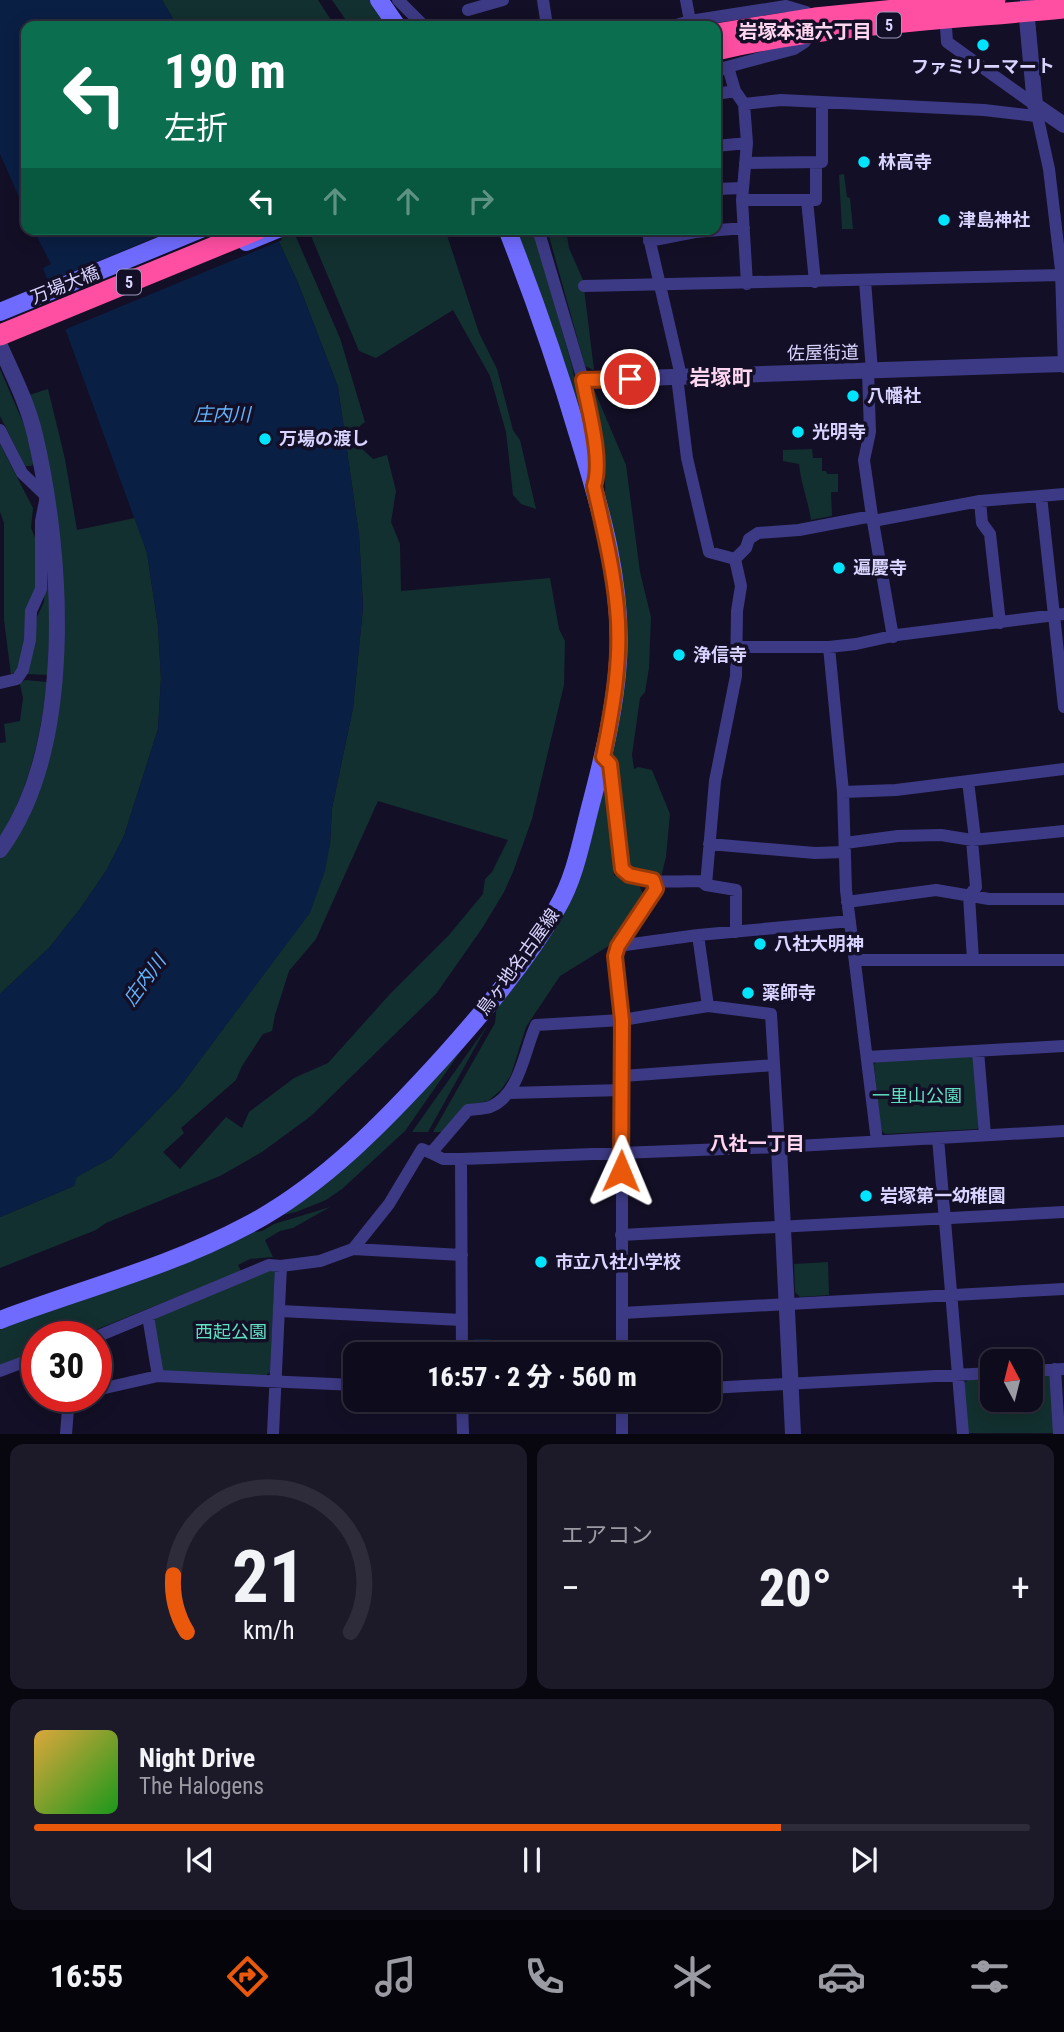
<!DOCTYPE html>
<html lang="ja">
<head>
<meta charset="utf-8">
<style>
	:root { --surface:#0e0b1c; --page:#1c1929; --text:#f1f3f6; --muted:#9b9ba3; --line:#2e2b3b; --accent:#ea580c }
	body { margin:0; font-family:"Roboto Condensed","Noto Sans JP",sans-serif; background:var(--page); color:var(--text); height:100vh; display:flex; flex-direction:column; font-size:26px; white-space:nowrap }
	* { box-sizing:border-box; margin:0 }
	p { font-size:23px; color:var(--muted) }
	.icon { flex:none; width:38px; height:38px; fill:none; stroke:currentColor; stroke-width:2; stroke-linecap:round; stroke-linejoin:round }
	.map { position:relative; height:1434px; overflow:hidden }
	.sheet { display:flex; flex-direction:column; gap:10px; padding:10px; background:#08060f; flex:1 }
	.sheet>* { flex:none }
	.top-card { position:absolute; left:21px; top:21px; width:700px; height:214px; border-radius:14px; box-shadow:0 4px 18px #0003,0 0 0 2px var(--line); background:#0b6e4f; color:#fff; overflow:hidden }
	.needle { width:46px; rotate:353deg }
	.buttons { position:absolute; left:980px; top:1349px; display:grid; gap:14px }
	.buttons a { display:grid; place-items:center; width:63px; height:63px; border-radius:14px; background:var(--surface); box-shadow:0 4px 18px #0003,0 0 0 2px var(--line); font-size:35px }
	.speed { position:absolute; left:21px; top:1321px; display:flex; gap:14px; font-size:35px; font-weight:700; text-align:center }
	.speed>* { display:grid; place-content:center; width:91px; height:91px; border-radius:50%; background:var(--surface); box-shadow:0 4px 18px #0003,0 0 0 2px var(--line); line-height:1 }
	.speed .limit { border:10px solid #d22; background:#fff; color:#111 }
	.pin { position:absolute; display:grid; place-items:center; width:60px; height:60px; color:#fff; margin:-30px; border:4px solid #fff; border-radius:50%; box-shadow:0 2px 7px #0007 }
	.me { position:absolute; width:77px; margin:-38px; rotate:1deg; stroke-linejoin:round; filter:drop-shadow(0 0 5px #0008) }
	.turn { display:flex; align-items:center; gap:24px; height:147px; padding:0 28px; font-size:32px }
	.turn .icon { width:91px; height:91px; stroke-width:2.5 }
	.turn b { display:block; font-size:49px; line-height:60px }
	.lanes { display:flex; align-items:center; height:66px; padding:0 28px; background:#0003; justify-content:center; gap:35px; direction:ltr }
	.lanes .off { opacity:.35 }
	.big { font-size:52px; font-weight:800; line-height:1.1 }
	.sheet .tile { flex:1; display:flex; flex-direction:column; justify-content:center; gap:10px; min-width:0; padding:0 24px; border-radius:14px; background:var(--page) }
	.sheet .dial { align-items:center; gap:0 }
	.dial svg { height:182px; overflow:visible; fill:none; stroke:var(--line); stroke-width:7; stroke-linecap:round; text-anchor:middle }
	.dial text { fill:var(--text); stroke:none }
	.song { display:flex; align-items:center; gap:21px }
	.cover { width:84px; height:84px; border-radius:10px; background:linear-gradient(135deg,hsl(40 70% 55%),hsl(120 70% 35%)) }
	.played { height:7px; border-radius:4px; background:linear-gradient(90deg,var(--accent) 75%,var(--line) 75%) }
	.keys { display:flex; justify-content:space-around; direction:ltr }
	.heat { display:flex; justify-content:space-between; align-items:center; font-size:38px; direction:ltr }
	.sheet .tiles { flex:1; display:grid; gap:10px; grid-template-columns:1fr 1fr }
	.tile:last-child { grid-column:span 2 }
	.trip { position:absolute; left:343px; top:1342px; width:378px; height:70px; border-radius:14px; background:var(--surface); box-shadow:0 4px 18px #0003,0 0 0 2px var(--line); font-weight:800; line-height:70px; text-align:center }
	.dock { display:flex; height:112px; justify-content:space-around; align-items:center; background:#06040b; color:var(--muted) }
	.dock .icon { width:49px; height:49px }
	.dock .current { color:var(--accent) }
	.dock b { font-size:32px; color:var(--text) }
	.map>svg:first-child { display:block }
</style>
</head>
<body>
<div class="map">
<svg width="1064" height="1434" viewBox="0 0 1064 1434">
	<rect width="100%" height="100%" fill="#130f26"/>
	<path fill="#12302f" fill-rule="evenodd" d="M162,0h156l17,26h-158z
		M332,0h41l15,23 -4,3h-34z
		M844,174l3,23 3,1 3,31h-11l-3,-54z
		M273,229h24l-1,8 44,101 25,84 -5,4 -1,20 14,13 14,-4 9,36 -5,31 9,22 1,47 149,-13 9,51 6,12 -1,44 -32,134 -19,53 -9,20 -21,35 -47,67 -125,122 -49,36 -42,24 -114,47 -10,7 -96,38v-51l74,-31 2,-9 35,-19 68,-70 130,-175 21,-69 2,-36 21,-100 10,-101 -4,-72 -21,-148 -40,-104zM378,801l130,39 -16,32 -7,7 -2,15 -34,41 -59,59 -62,69 -34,15 -45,34 -7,16 -16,-11 -46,52 -17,-17 21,-19 -3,-5 55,-48 6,-14 21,-32 9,-3 3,-16 14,-44 27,-32z
		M314,229h131l34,104 18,36 16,61 7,10 16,69 -15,-5 -8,-9 -7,-63 -16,-56 -37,-66 -77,48 -17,-7 -50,-120z
		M512,229h21l1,3 38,134 15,76z
		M547,229h19l3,19 14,32 11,90 -9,-4z
		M0,369l25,58 9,36 -3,3h-6l-25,-50z
		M593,387l33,78 14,107 11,45 -2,51 -4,24 -5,6 -8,57 2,14 4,-2 14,3 18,44 -4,43 -5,20 -15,-3 -17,-7 -3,-7 -15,-111 7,-36 -13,-203v-36l-3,-35 -11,-47z
		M48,389l17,70 12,71 58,-12 12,35 11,73 3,52 -3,51 -34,107 -18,35 -26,38 -31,39 -49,46v-137l21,-30 42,-192 -37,-239z
		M0,444l33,64 -2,20 7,17 -3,46 -17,78 -7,6 -7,-55v-97l-4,-11z
		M812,449l1,9h9v13h4l1,3h11v18h-7l1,24 -21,4c-3,-20 -10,-36 -12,-56l-16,-3v-11z
		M47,544l3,55 -2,76 -22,-1 11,-57 7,-15z
		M25,680l22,2c-7,58 -18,106 -47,157v-96l6,-1 -2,-18 16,-3 3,-23 -3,-14z
		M605,777l9,98 25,10 4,9 -25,43 -11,10 -47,29 -34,51 -15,48 -10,15 -13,11 -24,5 -18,26h-13l62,-109 2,-19 38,-51z
		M481,1022l-76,109 -63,58 -16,11 -30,12 -26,6z
		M487,1026l-59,106h-16z
		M973,1056l8,69 -4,4 -92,5 -4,-4 -7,-65 2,-3z
		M330,1207l-37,21 -13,3 -15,9 8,17 -23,2 -12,6 3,6 -163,66h-41v16l-37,14v-40l244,-94 18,-2 12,-7z
		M828,1262l1,33 -29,2 -5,-5 -1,-28z
		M270,1270l5,1 -5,101 -5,4 -104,-5 -8,-50 3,-4z
		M1053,1375l3,58h-88l-4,-50 4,-3 24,-2v22h39v-24z"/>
	<path fill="#0a1f44" d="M0,0h162l15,26h-151v187l-26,-59z
		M33,229h240l25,54 40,104 21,148 4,72 -10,101 -21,100 -2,36 -5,27 -15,42 -131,175 -68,70 -34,19 -3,9 -74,31v-223l49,-46 31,-39 26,-38 18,-35 34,-107 3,-51 -3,-52 -11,-73 -104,-285 8,-4z
		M474,1339h16v15h-16z"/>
	<path fill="#130f26" d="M175,229h102l5,11 -218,90 -18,-47z"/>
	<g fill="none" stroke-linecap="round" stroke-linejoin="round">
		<path stroke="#3d3a85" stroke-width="12" d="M398,0l26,26
			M543,0l4,26
			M686,0l4,21 96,-15 20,6
			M468,10l35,-10
			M673,26l17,-5
			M946,27l1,15 88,63 14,64 12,101 3,97
			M728,67l7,24 9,13 3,39 -5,57 5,84
			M716,70l78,-21 11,-7
			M716,94l19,-3
			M744,104l37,-4 203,10 52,6
			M716,146l31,-3
			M745,163l77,-1v-59
			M716,189l27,-1
			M742,200h74v-37
			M807,200l8,82
			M538,229l45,151 11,65 2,35
			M647,229l34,147
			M649,241l46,-9 49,-4
			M865,281l7,90
			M584,286l480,-11
			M868,371l2,61 -6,28 8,56 21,121
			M677,377l10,81 22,94 26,7 6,27 -4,25 -1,65 -21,105 -9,104
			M0,430l22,43 24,23 -5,25v68l-10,22 -1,29 -7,30 -6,9 -17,4
			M1041,496l23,211
			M980,501l2,22 8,11 10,89
			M873,521l107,-20 84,-7
			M735,559l11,-11 3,-9 9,-6 41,-3 73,-14
			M736,647h93l27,-3 41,-9 167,-21
			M829,647l14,145 3,98 31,251
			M603,757l7,7 12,105c19,17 55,12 79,12l5,4 30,5v42
			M968,781l7,58
			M843,792l53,-2 168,-21
			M972,840l4,47 -7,9 4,64
			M845,843l53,-7 43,-1 31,5 92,-9
			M709,844l106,9 30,-1
			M847,902l89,-12 53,9h75
			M698,935l10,71
			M618,946l80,-11 152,-14
			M855,960h209
			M978,1051l7,84
			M867,1057l197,-11
			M623,1076l151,-11
			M509,1093l113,-3
			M938,1138l25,296
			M431,1153l12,6h18
			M621,1235l443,-23
			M353,1249l36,-45 33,-55 9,4 37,-43c6,-1 16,-1 22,-3 30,-12 34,-56 46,-82l86,-5 86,-14 63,8 8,133
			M280,1311l182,9
			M622,1313l442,-24
			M148,1316l10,60
			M96,1337l173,-72 12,1 39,-5 33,-12 109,6
			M462,1354l-1,-195 318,-12 285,-16
			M622,1354v-334l-7,-64 3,-10 38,-57 -3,-9
			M1055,1369l4,65
			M0,1371l37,-14
			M1031,1371l33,-2
			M709,1388l283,-15
			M96,1390l62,-14 197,9
			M462,1400l1,34
			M622,1400v34
			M66,1434l3,-38
			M273,1434l8,-168"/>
		<path stroke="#3d3a85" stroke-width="16" d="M1028,0l-1,19 8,86 29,20
			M0,346c13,29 28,59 35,89 28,119 41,312 -35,415
			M583,380l481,-16
			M779,1147l14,287"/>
		<path stroke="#6f6bff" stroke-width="18" d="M379,0l18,26
			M246,242l32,-13
			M0,312l201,-83
			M0,1320c82,-31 169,-53 246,-94 77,-40 141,-107 199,-171 41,-46 81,-93 112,-147 19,-32 25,-71 35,-108 12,-46 23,-92 26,-139 5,-76 -17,-152 -39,-223 -21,-71 -45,-140 -72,-209"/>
		<path stroke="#ff4fa3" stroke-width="21" d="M716,34l99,-16 180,-18
			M0,335l258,-106"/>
		<path stroke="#ff4fa3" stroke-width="21" d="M716,50c111,-26 234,-31 348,-42"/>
	</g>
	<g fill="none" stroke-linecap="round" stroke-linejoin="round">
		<defs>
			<path id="route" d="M621,1171l1,-151 -7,-64 3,-10 38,-57 -3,-9 -24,-5 -7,-6 -12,-105 -7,-7c10,-49 19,-99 14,-149 -4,-42 -14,-81 -23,-122 9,-27 -6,-77 -11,-106l47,-1"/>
		</defs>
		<use href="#route" stroke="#983908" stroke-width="18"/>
		<use href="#route" stroke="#ea580c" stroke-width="12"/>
	</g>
	<g fill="#00e5ff" stroke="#130f26" stroke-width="2.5">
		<circle cx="983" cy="45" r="7"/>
		<circle cx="864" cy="162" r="7"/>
		<circle cx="944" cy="220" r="7"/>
		<circle cx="853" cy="396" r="7"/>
		<circle cx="798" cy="432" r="7"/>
		<circle cx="265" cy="439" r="7"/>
		<circle cx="839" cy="568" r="7"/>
		<circle cx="679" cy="655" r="7"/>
		<circle cx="760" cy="944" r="7"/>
		<circle cx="748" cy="993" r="7"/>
		<circle cx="866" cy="1196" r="7"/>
		<circle cx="541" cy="1262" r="7"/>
	</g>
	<g text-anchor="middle" stroke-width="7" stroke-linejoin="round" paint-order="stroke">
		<g fill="#130f26" stroke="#9e99be" stroke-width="2">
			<rect x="877" y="12.5" width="24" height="25" rx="5"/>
			<rect x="117" y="269.5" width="24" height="25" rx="5"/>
		</g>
		<g font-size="16" font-weight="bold" fill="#d9d4ff">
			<text x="889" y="31">5</text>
			<text x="129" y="288">5</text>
		</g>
		<g font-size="18" font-weight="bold" fill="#d9d4ff" stroke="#130f26" text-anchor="start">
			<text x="983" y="73" text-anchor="middle">ファミリーマート</text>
			<text x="878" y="168">林高寺</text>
			<text x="958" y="226">津島神社</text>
			<text x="867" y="402">八幡社</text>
			<text x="812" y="438">光明寺</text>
			<text x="279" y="445">万場の渡し</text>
			<text x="853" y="574">遍慶寺</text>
			<text x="693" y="661">浄信寺</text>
			<text x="774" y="950">八社大明神</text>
			<text x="762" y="999">薬師寺</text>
			<text x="880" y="1202">岩塚第一幼稚園</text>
			<text x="555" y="1268">市立八社小学校</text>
		</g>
		<g font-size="18" fill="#d9d4ff" stroke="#130f26">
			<text transform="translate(65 285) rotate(-22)" y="6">万場大橋</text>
			<text transform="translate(823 353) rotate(-1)" y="6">佐屋街道</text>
			<text transform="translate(518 962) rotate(-54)" y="6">鳥ヶ地名古屋線</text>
		</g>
		<g font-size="18" fill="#5fe0c0" stroke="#130f26">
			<text x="917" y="1102">一里山公園</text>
			<text x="231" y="1338">西起公園</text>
		</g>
		<g font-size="19" font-weight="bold" fill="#ffd6f0" stroke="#130f26">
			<text x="805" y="38">岩塚本通六丁目</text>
			<text x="757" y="1150">八社一丁目</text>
		</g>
		<g font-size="19" font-style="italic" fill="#62b6ff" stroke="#130f26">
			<text x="222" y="421">庄内川</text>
			<text transform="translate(144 980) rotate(-54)" y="7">庄内川</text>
		</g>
		<g font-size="21" font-weight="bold" fill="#ffd6f0" stroke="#130f26">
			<text x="721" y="385">岩塚町</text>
		</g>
	</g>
</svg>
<div class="buttons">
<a><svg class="needle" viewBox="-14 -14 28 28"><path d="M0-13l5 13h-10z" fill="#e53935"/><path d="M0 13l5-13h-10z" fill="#9b9ba3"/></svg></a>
</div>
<div class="speed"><div class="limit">30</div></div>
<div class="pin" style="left:630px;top:379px;background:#d93025"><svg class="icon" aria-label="arrive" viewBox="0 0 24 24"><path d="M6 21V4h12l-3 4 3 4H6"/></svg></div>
<svg class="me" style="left:621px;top:1171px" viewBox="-20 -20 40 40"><path d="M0-17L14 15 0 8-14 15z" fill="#ea580c" stroke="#fff" stroke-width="4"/></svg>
<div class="trip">16:57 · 2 分 · 560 m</div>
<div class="top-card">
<div class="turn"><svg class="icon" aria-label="left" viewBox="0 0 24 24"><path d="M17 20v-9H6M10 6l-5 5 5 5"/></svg><div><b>190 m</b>左折</div></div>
<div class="lanes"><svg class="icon" aria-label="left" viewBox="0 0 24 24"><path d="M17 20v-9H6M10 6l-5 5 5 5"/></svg><svg class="icon off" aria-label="ahead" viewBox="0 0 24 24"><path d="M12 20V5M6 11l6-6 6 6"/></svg><svg class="icon off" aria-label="ahead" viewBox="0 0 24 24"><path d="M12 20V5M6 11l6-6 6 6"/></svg><svg class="icon off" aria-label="right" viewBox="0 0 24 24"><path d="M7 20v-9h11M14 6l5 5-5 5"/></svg></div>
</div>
</div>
<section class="sheet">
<div class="tiles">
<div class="tile dial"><svg viewBox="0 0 100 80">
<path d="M14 69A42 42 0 1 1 86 69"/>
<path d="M14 69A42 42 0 0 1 8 44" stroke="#ea580c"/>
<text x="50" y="56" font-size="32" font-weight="700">21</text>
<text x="50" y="72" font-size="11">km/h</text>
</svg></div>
<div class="tile"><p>エアコン</p>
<div class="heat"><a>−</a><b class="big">20°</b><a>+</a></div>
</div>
<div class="tile">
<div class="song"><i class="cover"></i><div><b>Night Drive</b><p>The Halogens</p></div></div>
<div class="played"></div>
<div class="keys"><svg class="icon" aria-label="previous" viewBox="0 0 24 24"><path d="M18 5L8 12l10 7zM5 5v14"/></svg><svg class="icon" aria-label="pause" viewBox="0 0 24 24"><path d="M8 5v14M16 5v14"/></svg><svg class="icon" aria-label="next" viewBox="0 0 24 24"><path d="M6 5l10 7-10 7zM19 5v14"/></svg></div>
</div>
</div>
</section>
<nav class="dock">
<b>16:55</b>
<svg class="icon current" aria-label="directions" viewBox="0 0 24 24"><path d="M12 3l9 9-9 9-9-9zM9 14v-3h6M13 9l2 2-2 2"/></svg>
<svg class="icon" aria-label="music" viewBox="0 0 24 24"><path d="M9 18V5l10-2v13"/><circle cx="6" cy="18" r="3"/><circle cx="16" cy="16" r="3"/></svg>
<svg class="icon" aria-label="phone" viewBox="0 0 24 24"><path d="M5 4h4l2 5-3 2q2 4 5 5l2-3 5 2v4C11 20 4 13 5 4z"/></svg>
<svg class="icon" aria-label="climate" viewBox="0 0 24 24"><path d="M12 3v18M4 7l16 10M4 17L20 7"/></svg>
<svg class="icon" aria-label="car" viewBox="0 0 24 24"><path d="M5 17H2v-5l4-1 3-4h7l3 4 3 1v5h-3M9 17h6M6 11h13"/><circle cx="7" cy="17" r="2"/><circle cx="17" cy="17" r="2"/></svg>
<svg class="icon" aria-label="filters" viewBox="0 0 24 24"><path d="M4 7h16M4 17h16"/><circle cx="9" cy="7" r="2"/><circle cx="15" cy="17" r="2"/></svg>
</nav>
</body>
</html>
